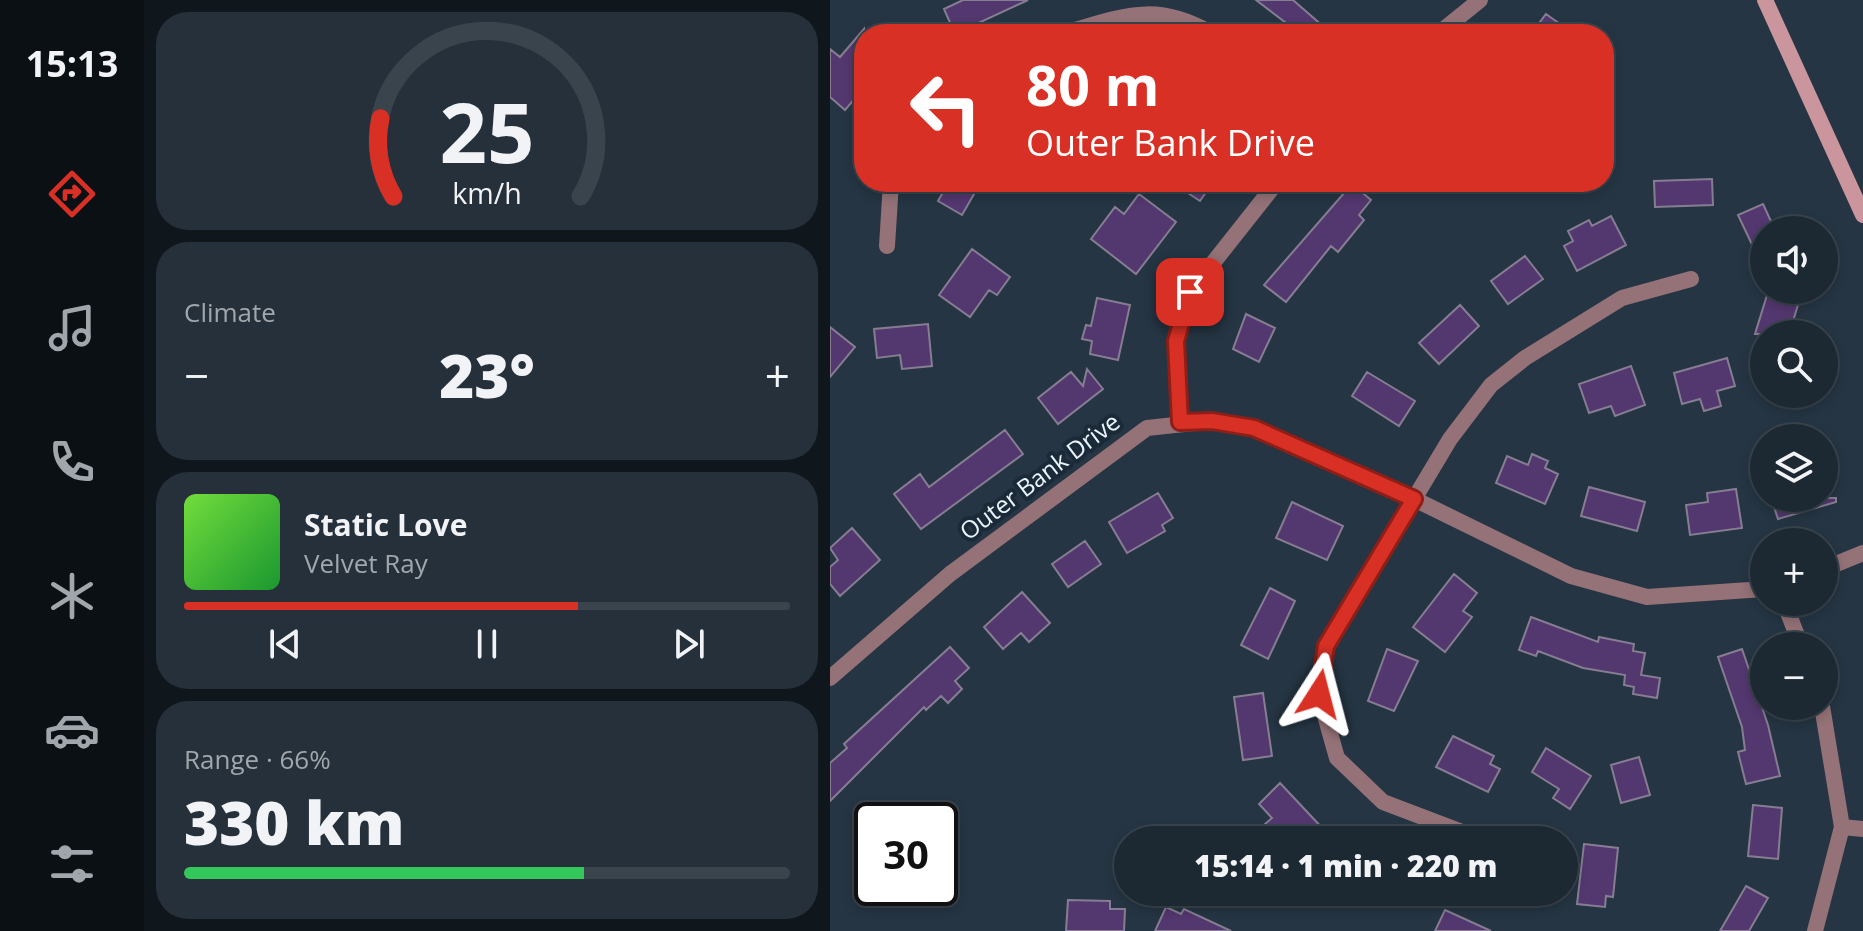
<!DOCTYPE html>
<html lang="en">
<head>
<meta charset="utf-8">
<style>
	:root { --surface:#1c2832; --page:#25303a; --text:#f1f3f6; --muted:#a0a6ac; --line:#3a444d; --accent:#d93025 }
	body { margin:0; font-family:"Open Sans",sans-serif; background:var(--page); color:var(--text); height:100vh; display:flex; flex-direction:column; font-size:30px; white-space:nowrap }
	* { box-sizing:border-box; margin:0 }
	p { font-size:26px; color:var(--muted) }
	.icon { flex:none; width:44px; height:44px; fill:none; stroke:currentColor; stroke-width:2; stroke-linecap:round; stroke-linejoin:round }
	.map { position:relative; flex:1; overflow:hidden }
	.panel { display:flex; flex-direction:column; gap:12px; padding:12px; background:#0f161c; width:686px }
	.panel>* { flex:none }
	.banner { position:absolute; left:24px; top:24px; width:760px; height:168px; border-radius:32px; box-shadow:0 4px 12px #0003,0 0 0 2px var(--line); background:#d93025; color:#fff; overflow:hidden }
	.tools { position:absolute; left:920px; top:216px; display:grid; gap:16px }
	.tools a { display:grid; place-items:center; width:88px; height:88px; border-radius:50%; background:var(--surface); box-shadow:0 4px 12px #0003,0 0 0 2px var(--line); font-size:40px }
	.speed { position:absolute; left:24px; top:802px; display:flex; gap:16px; font-size:40px; font-weight:700; text-align:center }
	.speed>* { display:grid; place-content:center; width:104px; height:104px; border-radius:50%; background:var(--surface); box-shadow:0 4px 12px #0003,0 0 0 2px var(--line); line-height:1 }
	.speed .limit { border:4px solid #111; border-radius:12px; background:#fff; color:#111 }
	.pin { position:absolute; display:grid; place-items:center; width:68px; height:68px; color:#fff; margin:-34px; border-radius:16px; box-shadow:0 4px 12px #0006 }
	.me { position:absolute; width:88px; margin:-44px; rotate:9deg; stroke-linejoin:round; filter:drop-shadow(0 0 6px #0008) }
	.turn { display:flex; align-items:center; gap:28px; height:168px; padding:0 40px; font-size:36px }
	.turn .icon { width:104px; height:104px; stroke-width:2.5 }
	.turn b { display:block; font-size:56px; line-height:68px }
	.big { font-size:60px; font-weight:800; line-height:1.1 }
	.panel .tile { flex:1; display:flex; flex-direction:column; justify-content:center; gap:12px; min-width:0; padding:0 28px; border-radius:32px; background:var(--page) }
	.panel .dial { align-items:center; gap:0 }
	.dial svg { height:208px; overflow:visible; fill:none; stroke:var(--line); stroke-width:7; stroke-linecap:round; text-anchor:middle }
	.dial text { fill:var(--text); stroke:none }
	.song { display:flex; align-items:center; gap:24px }
	.cover { width:96px; height:96px; border-radius:12px; background:linear-gradient(135deg,hsl(100 70% 55%),hsl(130 70% 35%)) }
	.played { height:8px; border-radius:4px; background:linear-gradient(90deg,var(--accent) 65%,var(--line) 65%) }
	.keys { display:flex; justify-content:space-around; direction:ltr }
	.heat { display:flex; justify-content:space-between; align-items:center; font-size:44px; direction:ltr }
	.charge { height:12px; border-radius:6px; background:linear-gradient(90deg,#34c759 66%,var(--line) 0) }
	.trip { position:absolute; left:284px; top:826px; width:464px; height:80px; border-radius:40px; background:var(--surface); box-shadow:0 4px 12px #0003,0 0 0 2px var(--line); font-weight:800; line-height:80px; text-align:center }
	main { display:flex; flex:1; min-height:0 }
	.dock { display:flex; flex-direction:column; width:144px; justify-content:space-around; align-items:center; background:#0b1014; color:var(--muted) }
	.dock .icon { width:56px; height:56px }
	.dock .on { color:var(--accent) }
	.dock b { font-size:36px; color:var(--text) }
	.map>svg:first-child { display:block }
</style>
</head>
<body>
<main>
<nav class="dock">
<b>15:13</b>
<svg class="icon on" aria-label="directions" viewBox="0 0 24 24"><path d="M12 3l9 9-9 9-9-9zM9 14v-3h6M13 9l2 2-2 2"/></svg>
<svg class="icon" aria-label="music" viewBox="0 0 24 24"><path d="M9 18V5l10-2v13"/><circle cx="6" cy="18" r="3"/><circle cx="16" cy="16" r="3"/></svg>
<svg class="icon" aria-label="phone" viewBox="0 0 24 24"><path d="M5 4h4l2 5-3 2q2 4 5 5l2-3 5 2v4C11 20 4 13 5 4z"/></svg>
<svg class="icon" aria-label="climate" viewBox="0 0 24 24"><path d="M12 3v18M4 7l16 10M4 17L20 7"/></svg>
<svg class="icon" aria-label="car" viewBox="0 0 24 24"><path d="M5 17H2v-5l4-1 3-4h7l3 4 3 1v5h-3M9 17h6M6 11h13"/><circle cx="7" cy="17" r="2"/><circle cx="17" cy="17" r="2"/></svg>
<svg class="icon" aria-label="filters" viewBox="0 0 24 24"><path d="M4 7h16M4 17h16"/><circle cx="9" cy="7" r="2"/><circle cx="15" cy="17" r="2"/></svg>
</nav>
<section class="panel">
<div class="tile dial"><svg viewBox="0 0 100 80">
<path d="M14 69A42 42 0 1 1 86 69"/>
<path d="M14 69A42 42 0 0 1 9 39" stroke="#d93025"/>
<text x="50" y="56" font-size="32" font-weight="700">25</text>
<text x="50" y="72" font-size="11">km/h</text>
</svg></div>
<div class="tile"><p>Climate</p>
<div class="heat"><a>−</a><b class="big">23°</b><a>+</a></div>
</div>
<div class="tile">
<div class="song"><i class="cover"></i><div><b>Static Love</b><p>Velvet Ray</p></div></div>
<div class="played"></div>
<div class="keys"><svg class="icon" aria-label="previous" viewBox="0 0 24 24"><path d="M18 5L8 12l10 7zM5 5v14"/></svg><svg class="icon" aria-label="pause" viewBox="0 0 24 24"><path d="M8 5v14M16 5v14"/></svg><svg class="icon" aria-label="next" viewBox="0 0 24 24"><path d="M6 5l10 7-10 7zM19 5v14"/></svg></div>
</div>
<div class="tile"><p>Range · 66%</p><b class="big">330 km</b><div class="charge"></div></div>
</section>
<div class="map">
<svg width="1033" height="931" viewBox="0 0 1033 931">
	<rect width="100%" height="100%" fill="#253543"/>
	<path fill="#53376f" stroke="#867d92" stroke-width="2" d="M133,0h65l-73,34 -11,-25z
		M426,0h37l39,34h-55l9,-11z
		M716,14l28,20h-43z
		M34,29v59l-19,22 -15,-13v-48l10,8z
		M882,179l1,26 -58,2 -1,-26z
		M119,182h32l-19,33 -24,-14z
		M341,182h42l-13,19z
		M522,184l19,16 -12,15 5,5 -26,32 -7,-6 -45,56 -22,-17z
		M309,194l37,28 -40,52 -45,-35 24,-32 9,7z
		M933,204l12,26h-11v40l-26,-55z
		M781,216l15,29 -49,26 -13,-25 9,-5 -5,-10 21,-11 3,6z
		M142,249l38,28 -13,18 -8,-5 -19,27 -31,-22z
		M695,256l18,23 -35,25 -17,-23z
		M937,295l31,10 -9,29h-34z
		M267,298l33,7 -12,55 -28,-6 2,-13 -10,-2 4,-14 5,1z
		M630,305l19,21 -40,38 -20,-21z
		M416,314l29,14 -16,34 -26,-13z
		M98,324l4,42 -30,3 -2,-14 -23,3 -3,-29z
		M0,327l25,20 -25,30z
		M897,358l8,28 -18,5 4,15 -17,5 -4,-12 -18,5 -8,-31z
		M801,366l14,39 -30,11 -4,-10 -22,7 -10,-29z
		M257,369l16,20 -45,35 -20,-26 33,-26 12,14z
		M537,372l48,29 -16,25 -47,-30z
		M175,430l18,24 -102,75 -27,-35 26,-20 9,13z
		M702,454l16,7 -3,7 13,6 -13,30 -49,-21 11,-27 21,9z
		M759,487l56,15 -8,29 -56,-15z
		M906,489l6,39 -52,7 -4,-30 22,-3 -1,-9z
		M328,493l15,25 -11,7 3,6 -38,22 -18,-31z
		M941,498h65v4l-58,17z
		M462,502l51,24 -16,34 -51,-22z
		M22,528l28,32 -40,36 -10,-12v-17l8,-7 -8,-12z
		M255,541l16,23 -33,23 -16,-23z
		M624,574l23,19 -14,18 9,6 -27,35 -32,-25z
		M440,588l25,13 -27,58 -27,-14z
		M192,592l28,31 -21,19 -8,-9 -18,16 -19,-22z
		M701,617l67,25 1,-5 35,7 -1,7 12,2 -4,22 19,3 -3,20 -24,-4 1,-7 -10,-2 1,-10 -42,-7 -45,-17 -2,5 -17,-6z
		M120,647l19,21 -14,13 7,8 -14,14 -7,-7 -15,14 -2,-3 -94,94v-38l17,-15 -3,-4z
		M557,649l31,12 -24,50 -26,-10z
		M912,649l26,76 12,51 -34,8 -8,-32 7,-2 -3,-23 -24,-70z
		M433,693l9,63 -29,4 -9,-63z
		M623,736l41,20 -4,8 10,5 -12,23 -52,-25z
		M716,748l45,28 -21,33 -17,-11 6,-9 -27,-17z
		M809,757l11,38 -29,8 -10,-38z
		M450,783l46,49 -8,8h-24l-8,-9 -8,7 -13,-14 7,-6 -13,-14z
		M923,805l29,3 -4,51 -30,-3z
		M754,844l34,4 -5,49 -7,-1 -1,11 -28,-3z
		M916,886l22,12 -19,33h-29z
		M238,900l42,1v8h15l-1,22h-58z
		M336,907l15,7 3,-5 47,22h-76z
		M615,910l46,21h-56z"/>
	<g fill="none" stroke-linecap="round" stroke-linejoin="round">
		<path stroke="#947277" stroke-width="16" d="M231,34c60,-17 94,-34 151,0
			M608,34l42,-34
			M57,246l4,-64
			M350,422l-4,-81 14,-49 87,-110
			M994,569l39,-16
			M954,602l17,44
			M0,678l120,-104 197,-146 65,-7 42,7 160,71 157,77 76,21 117,-8
			M1012,827l21,2
			M653,840l-100,-38 -46,-44 -18,-64 7,-48 124,-207 41,-54 34,-27 97,-60 69,-19
			M985,931l27,-104 -20,-121"/>
		<path stroke="#cb959d" stroke-width="16" d="M935,0l98,215"/>
	</g>
	<g fill="none" stroke-linecap="round" stroke-linejoin="round">
		<defs>
			<path id="route" d="M360,292l-14,49 4,81 32,-1 42,7 160,71 -88,147 -7,48"/>
		</defs>
		<use href="#route" stroke="#8d1f18" stroke-width="20"/>
		<use href="#route" stroke="#d93025" stroke-width="14"/>
	</g>
	<g text-anchor="middle" stroke-width="8" stroke-linejoin="round" paint-order="stroke">
		<g font-size="24" fill="#eaf4fd" stroke="#1b2a38">
			<text transform="translate(210 477) rotate(-37)" y="8">Outer Bank Drive</text>
		</g>
	</g>
</svg>
<div class="tools">
<a><svg class="icon" aria-label="sound" viewBox="0 0 24 24"><path d="M4 9h4l5-4v14l-5-4H4zM17 9q2 3 0 6"/></svg></a>
<a><svg class="icon" aria-label="search" viewBox="0 0 24 24"><circle cx="10" cy="10" r="6"/><path d="M15 15l6 6"/></svg></a>
<a><svg class="icon" aria-label="layers" viewBox="0 0 24 24"><path d="M12 4l9 5-9 5-9-5zM3 14l9 5 9-5"/></svg></a>
<a>+</a>
<a>−</a>
</div>
<div class="speed"><div class="limit">30</div></div>
<div class="pin" style="left:360px;top:292px;background:#d93025"><svg class="icon" aria-label="arrive" viewBox="0 0 24 24"><path d="M6 21V4h12l-3 4 3 4H6"/></svg></div>
<svg class="me" style="left:489px;top:694px" viewBox="-20 -20 40 40"><path d="M0-17L14 15 0 8-14 15z" fill="#d93025" stroke="#fff" stroke-width="4"/></svg>
<div class="trip">15:14 · 1 min · 220 m</div>
<div class="banner">
<div class="turn"><svg class="icon" aria-label="left" viewBox="0 0 24 24"><path d="M17 20v-9H6M10 6l-5 5 5 5"/></svg><div><b>80 m</b>Outer Bank Drive</div></div>
</div>
</div>
</main>
</body>
</html>
